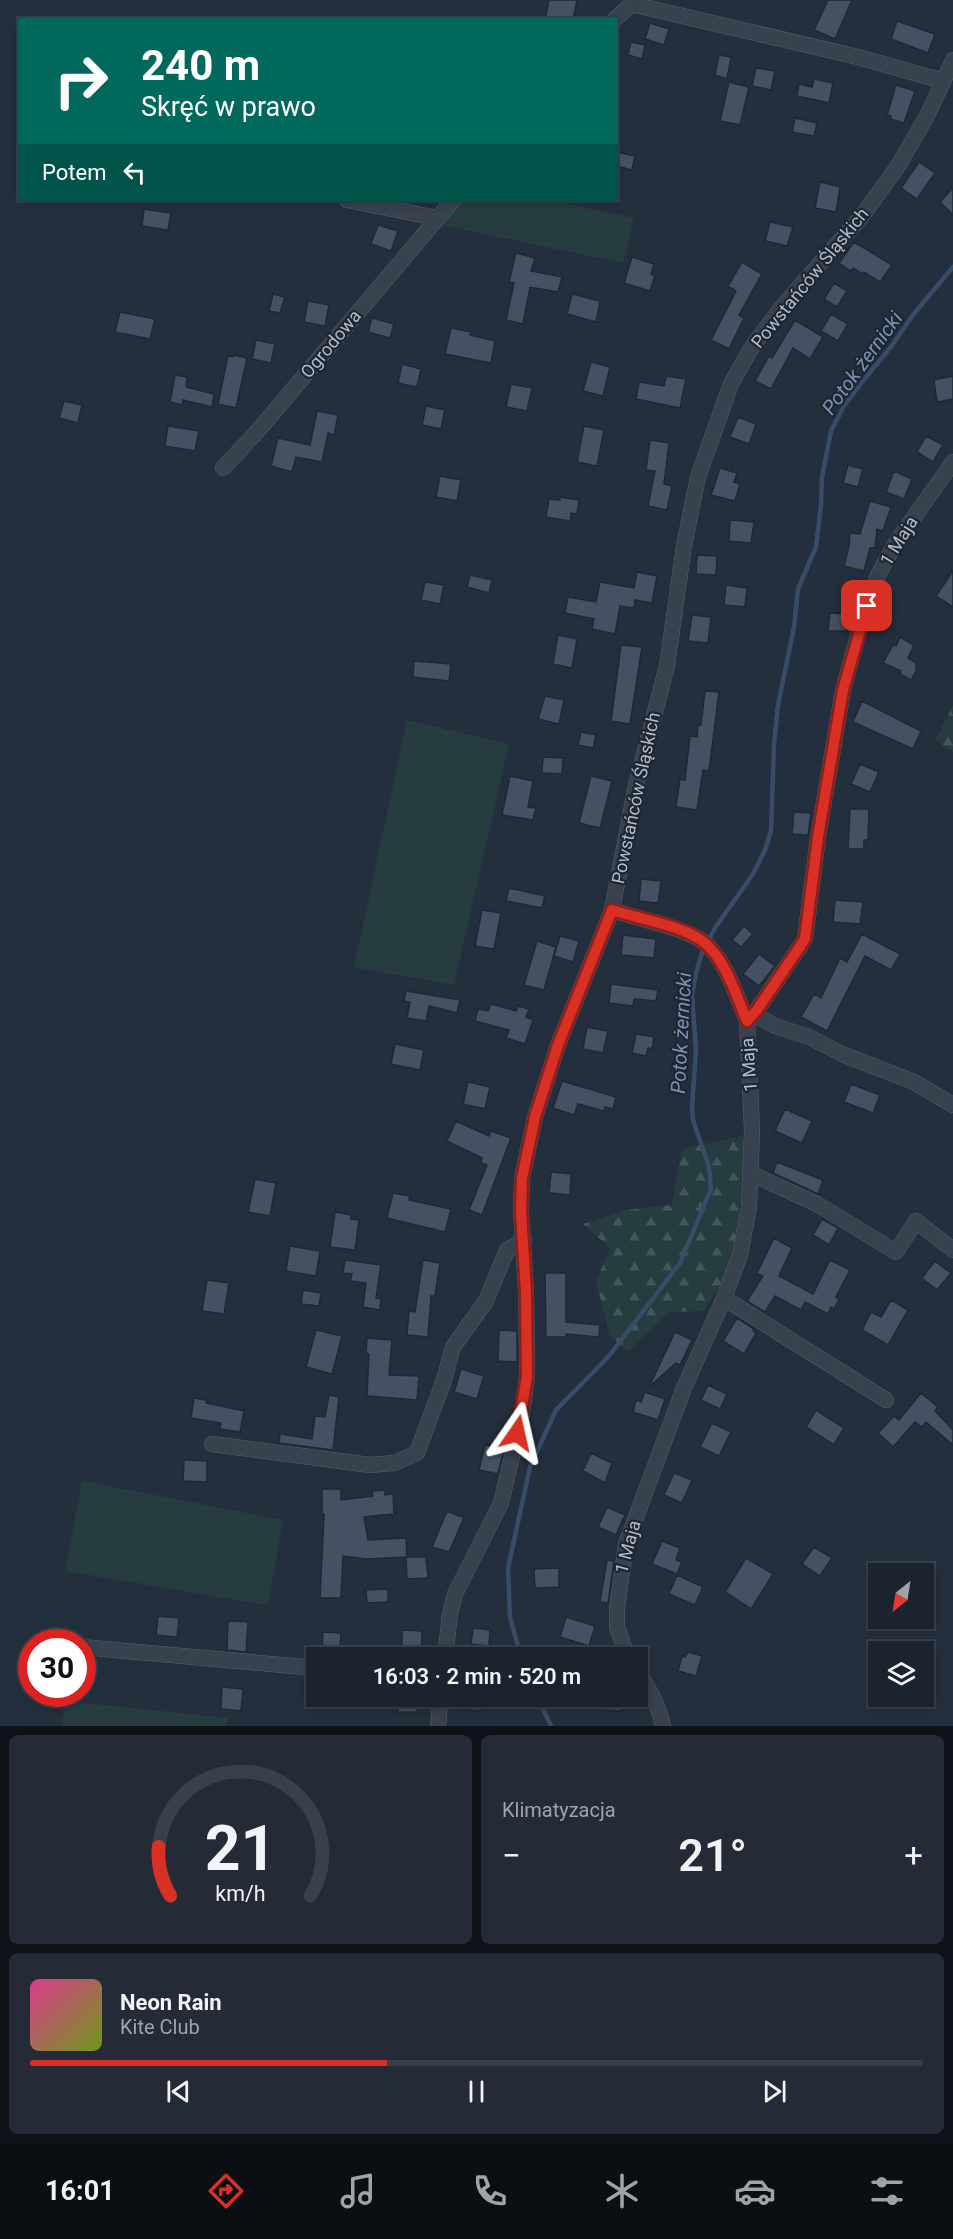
<!DOCTYPE html>
<html lang="pl">
<head>
<meta charset="utf-8">
<style>
	:root { --surface:#1b232e; --page:#242b36; --text:#f1f3f6; --muted:#a0a4aa; --line:#39404a; --accent:#d93025 }
	body { margin:0; font-family:Roboto,sans-serif; background:var(--page); color:var(--text); height:100vh; display:flex; flex-direction:column; font-size:22px; white-space:nowrap }
	* { box-sizing:border-box; margin:0 }
	p { font-size:20px; color:var(--muted) }
	.icon { flex:none; width:33px; height:33px; fill:none; stroke:currentColor; stroke-width:2; stroke-linecap:round; stroke-linejoin:round }
	.map { position:relative; height:1726px; overflow:hidden }
	.side { display:flex; flex-direction:column; gap:9px; padding:9px; background:#0f1319; flex:1 }
	.side>* { flex:none }
	.guide { position:absolute; left:18px; top:18px; width:600px; height:183px; border-radius:0px; box-shadow:0 3px 9px #0003,0 0 0 2px var(--line); background:#00695c; color:#fff; overflow:hidden }
	.needle { width:39px; rotate:210deg }
	.tools { position:absolute; left:868px; top:1563px; display:grid; gap:12px }
	.tools a { display:grid; place-items:center; width:66px; height:66px; border-radius:0px; background:var(--surface); box-shadow:0 3px 9px #0003,0 0 0 2px var(--line); font-size:30px }
	.speed { position:absolute; left:18px; top:1629px; display:flex; gap:12px; font-size:30px; font-weight:700; text-align:center }
	.speed>* { display:grid; place-content:center; width:78px; height:78px; border-radius:50%; background:var(--surface); box-shadow:0 3px 9px #0003,0 0 0 2px var(--line); line-height:1 }
	.speed .limit { border:9px solid #d22; background:#fff; color:#111 }
	.pin { position:absolute; display:grid; place-items:center; width:51px; height:51px; color:#fff; margin:-26px; border-radius:12px; box-shadow:0 3px 9px #0006 }
	.me { position:absolute; width:66px; margin:-33px; rotate:11deg; stroke-linejoin:round; filter:drop-shadow(0 0 4px #0008) }
	.turn { display:flex; align-items:center; gap:21px; height:126px; padding:0 24px; font-size:27px }
	.turn .icon { width:78px; height:78px; stroke-width:2.5 }
	.turn b { display:block; font-size:42px; line-height:51px }
	.then { display:flex; align-items:center; height:57px; padding:0 24px; background:#0003; gap:12px; font-size:22px }
	.big { font-size:45px; font-weight:600; line-height:1.1 }
	.side .tile { flex:1; display:flex; flex-direction:column; justify-content:center; gap:9px; min-width:0; padding:0 21px; border-radius:9px; background:var(--page) }
	.side .dial { align-items:center; gap:0 }
	.dial svg { height:156px; overflow:visible; fill:none; stroke:var(--line); stroke-width:7; stroke-linecap:round; text-anchor:middle }
	.dial text { fill:var(--text); stroke:none }
	.song { display:flex; align-items:center; gap:18px }
	.cover { width:72px; height:72px; border-radius:9px; background:linear-gradient(135deg,hsl(330 70% 55%),hsl(80 70% 35%)) }
	.played { height:6px; border-radius:3px; background:linear-gradient(90deg,var(--accent) 40%,var(--line) 40%) }
	.keys { display:flex; justify-content:space-around; direction:ltr }
	.heat { display:flex; justify-content:space-between; align-items:center; font-size:33px; direction:ltr }
	.side .tiles { flex:1; display:grid; gap:9px; grid-template-columns:1fr 1fr }
	.tile:last-child { grid-column:span 2 }
	.trip { position:absolute; left:306px; top:1647px; width:342px; height:60px; border-radius:0px; background:var(--surface); box-shadow:0 3px 9px #0003,0 0 0 2px var(--line); font-weight:600; line-height:60px; text-align:center }
	.dock { display:flex; height:96px; justify-content:space-around; align-items:center; background:#0b0e12; color:var(--muted) }
	.dock .icon { width:42px; height:42px }
	.dock .active { color:var(--accent) }
	.dock b { font-size:27px; color:var(--text) }
	.map>svg:first-child { display:block }
</style>
</head>
<body>
<div class="map">
<svg width="953" height="1726" viewBox="0 0 953 1726">
	<defs>
		<pattern id="forest-firs" width="22" height="20" patternUnits="userSpaceOnUse" patternTransform="scale(1.5)"><rect width="22" height="20" fill="#263c3f"/><path d="M5 1l3.5 6h-7zM16 11l3.5 6h-7z" fill="#435659"/></pattern>
	</defs>
	<rect width="100%" height="100%" fill="#242f3e"/>
	<path fill="#263c3f" d="M463,200h88l83,18 -11,45 -181,-38z
		M407,720l102,24 -55,241 -100,-18z
		M82,1481l201,39 -15,85 -203,-34z
		M65,1701l163,17 -1,8h-165z"/>
	<path fill="url(#forest-firs)" d="M953,706v46l-18,-12z
		M742,1136l4,10 -10,96 -10,33 -22,36 -35,1 -41,39 -18,-15 -14,-54 14,-34 -27,-24 42,-14 47,-5 10,-56z"/>
	<g fill="none" stroke-linecap="round" stroke-linejoin="round">
		<path stroke="#394c67" stroke-width="4.5" d="M521,1658l-11,-41 -2,-49 22,-101 26,-57 53,-54 71,-93 31,-74 -2,-22 -16,-47 -1,-12 4,-59 -4,-54 4,-22 6,-20 13,-25 38,-54 12,-24 6,-19 3,-86 4,-40 16,-78 4,-38 18,-42 5,-42 1,-28 9,-46 13,-25 22,-29 24,-29 23,-33 40,-48
			M537,1696l14,30"/>
	</g>
	<path fill="#455162" stroke="#1f2835" stroke-width="1.5" d="M549,0h28l-4,20h-28z
		M828,0h24l-17,39 -21,-9z
		M897,21l38,13 -7,19 -37,-14z
		M650,23l19,6 -5,16 -19,-6z
		M631,42l14,3 -3,14 -14,-4z
		M719,55l12,2 -4,22 -12,-4z
		M756,68l19,3 -4,19 -19,-4z
		M814,79l19,4 -4,20 -32,-7 2,-12 13,3z
		M729,82l20,5 -9,38 -20,-4z
		M896,85l19,6 -11,32 -14,-4 1,-3 -4,-1z
		M795,118l22,5 -3,13 -22,-4z
		M616,152l19,4 -3,14 -16,-4z
		M919,162l16,11 -18,26 -16,-11z
		M820,182l20,5 -4,25 -21,-4z
		M953,188v27l-13,-13z
		M144,209l27,4 -3,17 -26,-4z
		M770,222l23,5 -6,19 -22,-5z
		M378,225l20,6 -7,20 -20,-7z
		M854,242l38,23 -12,17 -16,-10 -1,2 -10,-6 -2,3 -12,-8z
		M516,253l19,5 -4,13 31,6 -4,15 -28,-5 -7,37 -17,-4 8,-37 -5,-1z
		M632,257l22,7 -3,10 4,2 -5,15 -26,-8z
		M742,262l20,12 -23,41 5,3 -15,31 -18,-9 25,-49 -8,-5z
		M834,283l13,8 -10,16 -13,-8z
		M273,294l12,3 -5,16 -11,-2z
		M572,294l28,7 -4,21 -29,-8z
		M308,301l21,4 -4,21 -21,-4z
		M120,312l35,7 -5,20 -35,-7z
		M831,314l17,10 -10,17 -17,-10z
		M372,318l22,6 -4,14 -22,-6z
		M795,320l28,17 -13,22 -17,-11 -22,41 -16,-8 14,-25 3,2z
		M451,328l20,4 -1,3 25,6 -4,22 -46,-9z
		M256,340l19,4 -4,19 -19,-4z
		M234,355l13,3 -11,50 -18,-4 10,-48 5,1z
		M591,362l19,5 -7,29 -20,-5z
		M402,364l19,5 -4,18 -19,-4z
		M175,375l12,2 -1,10 28,7 -2,13 -29,-7 -1,5 -12,-3z
		M666,376l20,3 -6,29 -44,-9 3,-17 25,4z
		M953,376v23l-16,3 -3,-22z
		M511,384l21,4 -5,23 -21,-4z
		M64,401l18,4 -4,18 -19,-5z
		M426,406l19,4 -4,19 -19,-4z
		M317,411l21,4 -4,20 -6,-2 -6,29 -26,-5 -4,15 -21,-6 7,-28 32,7z
		M738,417l18,7 -7,20 -19,-7z
		M168,426l31,5 -4,20 -30,-5z
		M584,426l20,4 -7,36 -20,-4z
		M926,436l17,9 -10,17 -16,-10z
		M650,440l19,3 -5,41 8,2 -5,24 -19,-4 7,-35 -9,-1z
		M848,465l15,4 -5,18 -15,-4z
		M720,468l17,5 -3,9 6,2 -5,17 -24,-6z
		M894,471l18,8 -8,20 -18,-7z
		M440,476l21,4 -4,21 -21,-4z
		M560,497l19,3 -2,14 -6,-1 -1,8 -24,-4 3,-18 11,1z
		M870,501l21,6 -8,24 -6,-2 -2,19h-5l-6,23 -20,-5 5,-20 1,-13 10,1z
		M730,520l24,2 -3,21 -22,-2z
		M697,555l20,1 -1,19 -20,-1z
		M953,571v36l-17,-11z
		M637,572l20,4 -5,27 -17,-3 -1,8 -14,-2 -5,28 -23,-5 2,-10 -29,-6 3,-16 28,5 4,-20 34,6z
		M470,575l22,5 -3,13 -22,-6z
		M425,582l19,3 -4,19 -19,-4z
		M726,585l21,3 -2,19 -21,-2z
		M830,613l17,1v17h-19z
		M692,615l19,2 -3,26 -20,-2z
		M558,635l19,4 -5,29 -19,-4z
		M900,637l14,8 -6,13 8,5v8l-5,9 -11,-6 1,-3 -18,-8 10,-18 3,1z
		M621,645l21,2 -12,77 -19,-3z
		M414,661l37,3 -2,17 -36,-4z
		M705,691l14,1 -10,79 -6,-1 -6,40 -21,-3 4,-28 5,1 5,-44 7,1 1,-12h3z
		M545,696l19,4 -5,24 -21,-5z
		M862,701l59,30 -8,18 -60,-27z
		M581,732l15,3 -3,13 -15,-3z
		M543,757l20,1 -1,16 -20,-1z
		M860,764l19,8 -9,20 -19,-8z
		M510,776l23,5 -5,26 8,1 -3,12 -31,-5z
		M591,776l21,5 -12,47 -21,-5z
		M850,809h19l-1,31h-4v9h-16z
		M794,812l17,1 -3,22 -16,-1z
		M641,879l20,2 -3,22 -19,-2z
		M509,888l36,8 -3,12 -36,-7z
		M835,900l28,2 -3,22 -27,-2z
		M482,910l19,3 -7,36 -19,-3z
		M744,926l9,8 -12,13 -9,-7z
		M862,934l38,20 -9,16 -26,-14 -38,75 -26,-14 13,-23 7,4 19,-40 7,4z
		M623,935l33,4 -2,19 -33,-3z
		M560,936l19,5 -6,21 -19,-6z
		M537,941l19,6 -12,43 -20,-5z
		M759,954l16,12 -16,20 -16,-12z
		M611,984l47,6 -2,11 -22,-2 -1,7 -24,-3z
		M406,991l54,9 -3,13 -28,-7 -3,15 -19,-3 3,-16 -6,-1z
		M491,1004l25,7 2,-5 11,3 -3,8 7,3 -8,24 -19,-6 3,-8 -34,-9 3,-12 10,2z
		M587,1027l21,4 -5,22 -20,-4z
		M636,1034l18,3 -2,12 -4,-1 -2,8 -14,-3z
		M395,1044l29,6 -4,20 -29,-6z
		M562,1081l54,16 -3,12 -8,-2 -1,4 -26,-7 -4,11 -21,-7z
		M468,1082l22,5 -5,22 -22,-5z
		M851,1084l29,11 -7,18 -29,-11z
		M785,1109l27,12 -10,22 -27,-12z
		M456,1121l33,15 2,-5 20,7 -29,77 -13,-5 18,-45 -6,-2 1,-5 -35,-17z
		M777,1162l46,18 -5,14 -45,-21z
		M551,1172l20,2 -1,21 -21,-2z
		M255,1179l21,4 -6,33 -22,-4z
		M393,1193l17,3 -1,4 42,9 -6,23 -58,-14z
		M335,1212l16,3v4l8,1 -4,30 -25,-3z
		M822,1219l16,9 -9,17 -16,-10z
		M774,1238l18,10 -13,28 34,18 17,-34 20,10 -14,27 3,2 -5,10 -3,-2 -3,7 -23,-12 -4,8 -26,-14 -10,16 -18,-11 16,-25 -6,-3z
		M290,1246l30,5 -4,25 -30,-5z
		M345,1260l36,5 -5,33 5,1 -1,11 -17,-3 3,-24 -16,-2 2,-7 -9,-1z
		M423,1260l17,3 -5,33h-4l-3,41 -21,-2 2,-24 6,1z
		M935,1261l16,12 -14,17 -15,-12z
		M545,1273h21v49l34,3 -1,12 -33,-3v3h-20z
		M207,1280l22,3 -5,31 -22,-3z
		M303,1290l18,3 -2,13 -18,-2z
		M891,1300l17,10 -20,35 -26,-15 9,-18 10,5z
		M737,1318l17,11 -1,2 3,2 -12,21 -21,-13z
		M316,1330l26,6 -10,38 -26,-7z
		M499,1330l18,1v31l-19,-1z
		M675,1332l17,8 -12,25 -4,-2 -27,24z
		M367,1338l25,2 -3,35 30,1 -2,24 -50,-4 2,-42 -3,-1z
		M461,1369l23,7 -7,23 -23,-7z
		M708,1385l19,9 -7,15 -19,-9z
		M645,1392l20,7 -7,21 -25,-8 3,-12 5,2z
		M921,1393l17,14 -3,4 18,19v15l-27,-23 -4,5 -7,-5 -22,25 -15,-14 16,-17 5,4z
		M329,1395l10,2 -6,53 -54,-7 1,-9 32,5 3,-23 10,1z
		M194,1398l12,2v3l38,8 -4,21 -20,-3 1,-6 -30,-5z
		M816,1410l28,18 -10,17 -28,-18z
		M712,1423l19,9 -12,24 -19,-9z
		M485,1445l19,4 -6,25 -19,-4z
		M591,1453l21,10 -7,20 -22,-12z
		M184,1460l23,1v21l-24,-1z
		M674,1473l18,7 -10,23 -18,-8z
		M322,1489h19v11l32,-4 -1,-5 13,-1v5l8,-1 1,20 -30,3 4,23 38,-2 1,19 -41,2 -23,-3 -2,42h-21l4,-84h-2z
		M607,1507l18,8 -9,20 -18,-8z
		M447,1511l17,7 -15,34 -17,-5z
		M662,1541l18,7 -4,12 6,2 -5,12 -25,-10z
		M814,1547l18,11 -12,18 -18,-12z
		M406,1557h20l2,21 -21,1z
		M746,1558l27,16 -22,35 -26,-17z
		M607,1560l7,1 -6,42 -8,-1z
		M559,1568v19l-24,1 -1,-19z
		M677,1575l26,12 -8,18 -26,-11z
		M388,1589v13l-21,1 -1,-13z
		M158,1616l21,2 -2,19 -21,-2z
		M566,1617l29,9 -6,20 -29,-9z
		M228,1621l20,1 -2,30 -19,-2z
		M473,1628l17,2 -1,16 -18,-2z
		M402,1630l20,1 -1,22 -19,-1z
		M323,1632l18,1 -2,25h-17z
		M586,1646l28,2 3,10h-32z
		M688,1652l14,4 -6,20 -18,-5 4,-15 3,1z
		M222,1687l21,2 -2,22 -20,-2z
		M399,1696h19l-1,16h-19z
		M461,1696h20l-1,15 -20,-2z
		M602,1696h19v15l-19,-1z"/>
	<g fill="none" stroke-linecap="round" stroke-linejoin="round">
		<defs>
			<path id="minor" d="M631,4l227,53 85,24
				M614,20l22,-20
				M347,200l90,18
				M223,468l33,-35 197,-233
				M612,910c25,9 73,17 93,33 21,18 31,52 42,78
				M753,1014l22,12 34,11 33,17 72,28 39,23
				M752,1174l65,30 79,48 20,-31 37,29
				M724,1298l162,102
				M212,1444l158,21 24,-2 23,-10 27,-73 9,-33 33,-46 21,-51 17,-10
				M82,1647l234,21
				M445,1658l5,-44 5,-20 46,-91 21,-89 5,-37v-23l-1,-63 -5,-80 1,-33 13,-61 23,-72 54,-135 24,-125 31,-119 17,-120 14,-69 33,-93 21,-37 29,-39 81,-92 36,-50 29,-50 26,-56
				M628,1658l-11,-31v-19l9,-64 58,-156 40,-90 16,-43 9,-48 3,-77 -5,-109 10,-11 48,-71 13,-102 25,-147 20,-73 15,-42 17,-31 58,-82
				M638,1672c11,18 21,33 25,54
				M438,1726l3,-30"/>
		</defs>
		<use href="#minor" stroke="#565f6c" stroke-width="16"/>
		<use href="#minor" stroke="#38414e" stroke-width="15"/>
	</g>
	<g fill="none" stroke-linecap="round" stroke-linejoin="round">
		<defs>
			<path id="route" d="M517,1433l10,-56 -1,-86 -5,-80 1,-33 13,-61 23,-72 54,-135c27,9 71,15 93,33 21,18 31,52 42,78l10,-11 48,-71 13,-102 25,-147 24,-84"/>
		</defs>
		<use href="#route" stroke="#8d1f18" stroke-width="15"/>
		<use href="#route" stroke="#d93025" stroke-width="10"/>
	</g>
	<g text-anchor="middle" stroke-width="4.5" stroke-linejoin="round" paint-order="stroke">
		<g font-size="18" fill="#b4bcc9" stroke="#1d2633">
			<text transform="translate(810 278) rotate(-51)" y="6">Powstańców Śląskich</text>
			<text transform="translate(331 344) rotate(-50)" y="6">Ogrodowa</text>
			<text transform="translate(899 541) rotate(-58)" y="6">1 Maja</text>
			<text transform="translate(636 798) rotate(-78)" y="6">Powstańców Śląskich</text>
			<text transform="translate(749 1065) rotate(-94)" y="6">1 Maja</text>
			<text transform="translate(628 1547) rotate(-75)" y="6">1 Maja</text>
		</g>
		<g font-size="20" font-style="italic" fill="#7c92b1" stroke="#1d2633">
			<text transform="translate(862 363) rotate(-54)" y="7">Potok żernicki</text>
			<text transform="translate(681 1033) rotate(-87)" y="7">Potok żernicki</text>
		</g>
	</g>
</svg>
<div class="tools">
<a><svg class="needle" viewBox="-14 -14 28 28"><path d="M0-13l5 13h-10z" fill="#e53935"/><path d="M0 13l5-13h-10z" fill="#a0a4aa"/></svg></a>
<a><svg class="icon" aria-label="layers" viewBox="0 0 24 24"><path d="M12 4l9 5-9 5-9-5zM3 14l9 5 9-5"/></svg></a>
</div>
<div class="speed"><div class="limit">30</div></div>
<div class="pin" style="left:867px;top:606px;background:#d93025"><svg class="icon" aria-label="arrive" viewBox="0 0 24 24"><path d="M6 21V4h12l-3 4 3 4H6"/></svg></div>
<svg class="me" style="left:517px;top:1433px" viewBox="-20 -20 40 40"><path d="M0-17L14 15 0 8-14 15z" fill="#d93025" stroke="#fff" stroke-width="4"/></svg>
<div class="trip">16:03 · 2 min · 520 m</div>
<div class="guide">
<div class="turn"><svg class="icon" aria-label="right" viewBox="0 0 24 24"><path d="M7 20v-9h11M14 6l5 5-5 5"/></svg><div><b>240 m</b>Skręć w prawo</div></div>
<div class="then">Potem<svg class="icon" aria-label="left" viewBox="0 0 24 24"><path d="M17 20v-9H6M10 6l-5 5 5 5"/></svg></div>
</div>
</div>
<section class="side">
<div class="tiles">
<div class="tile dial"><svg viewBox="0 0 100 80">
<path d="M14 69A42 42 0 1 1 86 69"/>
<path d="M14 69A42 42 0 0 1 8 44" stroke="#d93025"/>
<text x="50" y="56" font-size="32" font-weight="700">21</text>
<text x="50" y="72" font-size="11">km/h</text>
</svg></div>
<div class="tile"><p>Klimatyzacja</p>
<div class="heat"><a>−</a><b class="big">21°</b><a>+</a></div>
</div>
<div class="tile">
<div class="song"><i class="cover"></i><div><b>Neon Rain</b><p>Kite Club</p></div></div>
<div class="played"></div>
<div class="keys"><svg class="icon" aria-label="previous" viewBox="0 0 24 24"><path d="M18 5L8 12l10 7zM5 5v14"/></svg><svg class="icon" aria-label="pause" viewBox="0 0 24 24"><path d="M8 5v14M16 5v14"/></svg><svg class="icon" aria-label="next" viewBox="0 0 24 24"><path d="M6 5l10 7-10 7zM19 5v14"/></svg></div>
</div>
</div>
</section>
<nav class="dock">
<b>16:01</b>
<svg class="icon active" aria-label="directions" viewBox="0 0 24 24"><path d="M12 3l9 9-9 9-9-9zM9 14v-3h6M13 9l2 2-2 2"/></svg>
<svg class="icon" aria-label="music" viewBox="0 0 24 24"><path d="M9 18V5l10-2v13"/><circle cx="6" cy="18" r="3"/><circle cx="16" cy="16" r="3"/></svg>
<svg class="icon" aria-label="phone" viewBox="0 0 24 24"><path d="M5 4h4l2 5-3 2q2 4 5 5l2-3 5 2v4C11 20 4 13 5 4z"/></svg>
<svg class="icon" aria-label="climate" viewBox="0 0 24 24"><path d="M12 3v18M4 7l16 10M4 17L20 7"/></svg>
<svg class="icon" aria-label="car" viewBox="0 0 24 24"><path d="M5 17H2v-5l4-1 3-4h7l3 4 3 1v5h-3M9 17h6M6 11h13"/><circle cx="7" cy="17" r="2"/><circle cx="17" cy="17" r="2"/></svg>
<svg class="icon" aria-label="filters" viewBox="0 0 24 24"><path d="M4 7h16M4 17h16"/><circle cx="9" cy="7" r="2"/><circle cx="15" cy="17" r="2"/></svg>
</nav>
</body>
</html>
